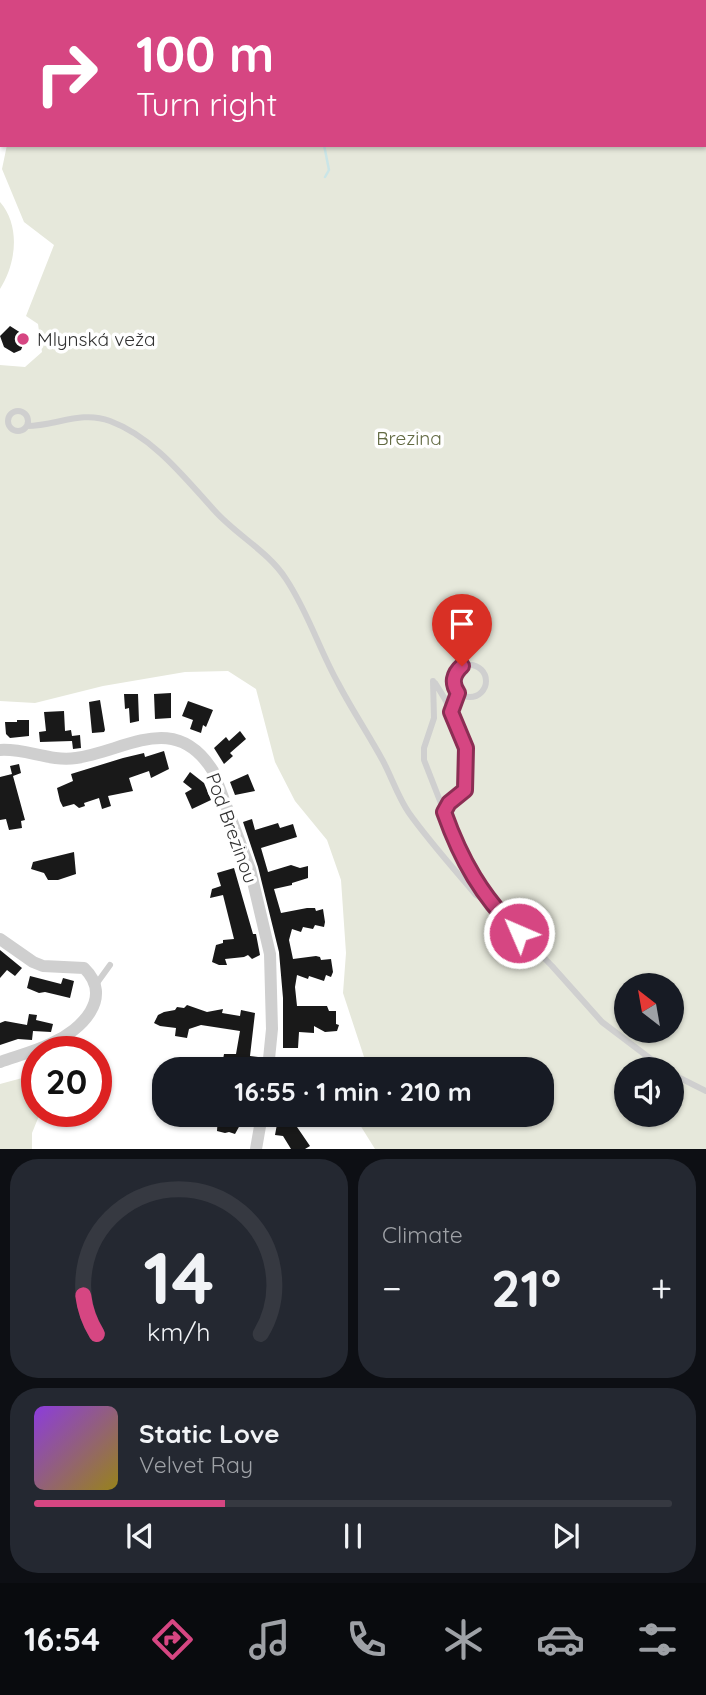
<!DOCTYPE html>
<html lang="en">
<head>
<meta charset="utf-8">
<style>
	:root { --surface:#171b24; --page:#242831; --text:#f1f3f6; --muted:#9ea1a6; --line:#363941; --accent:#d64682 }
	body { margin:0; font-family:Quicksand,sans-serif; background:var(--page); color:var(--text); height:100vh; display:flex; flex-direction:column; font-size:26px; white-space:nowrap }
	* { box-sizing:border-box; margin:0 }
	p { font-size:23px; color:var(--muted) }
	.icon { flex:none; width:38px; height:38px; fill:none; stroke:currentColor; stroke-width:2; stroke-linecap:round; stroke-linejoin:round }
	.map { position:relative; height:1149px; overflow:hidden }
	.details { display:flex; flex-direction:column; gap:10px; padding:10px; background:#0d0f14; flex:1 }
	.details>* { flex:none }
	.top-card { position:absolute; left:0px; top:0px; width:707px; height:147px; box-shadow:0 2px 5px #0004; background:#d64682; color:#fff; overflow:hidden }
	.needle { width:46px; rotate:329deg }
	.controls { position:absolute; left:614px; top:973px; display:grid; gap:14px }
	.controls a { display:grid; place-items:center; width:70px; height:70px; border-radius:50%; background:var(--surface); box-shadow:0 2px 5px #0004; font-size:35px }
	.speed { position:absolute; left:21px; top:1036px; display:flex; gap:14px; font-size:35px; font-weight:700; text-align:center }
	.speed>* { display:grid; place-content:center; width:91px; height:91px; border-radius:50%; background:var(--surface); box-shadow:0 2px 5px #0004; line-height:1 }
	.speed .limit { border:10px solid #d22; background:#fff; color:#111 }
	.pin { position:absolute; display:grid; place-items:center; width:60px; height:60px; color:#fff; margin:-72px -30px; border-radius:50% 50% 50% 0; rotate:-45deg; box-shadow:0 0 7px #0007 }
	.pin .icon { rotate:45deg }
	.me { position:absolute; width:77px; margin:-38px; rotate:315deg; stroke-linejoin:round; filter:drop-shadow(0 0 5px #0008) }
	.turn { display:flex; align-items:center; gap:24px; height:147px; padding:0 21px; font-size:32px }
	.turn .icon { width:91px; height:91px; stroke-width:2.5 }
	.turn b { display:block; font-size:49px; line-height:60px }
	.big { font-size:52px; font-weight:700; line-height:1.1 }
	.details .tile { flex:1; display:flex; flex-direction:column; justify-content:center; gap:10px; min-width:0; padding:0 24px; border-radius:28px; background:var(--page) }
	.details .dial { align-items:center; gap:0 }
	.dial svg { height:182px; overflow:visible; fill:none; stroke:var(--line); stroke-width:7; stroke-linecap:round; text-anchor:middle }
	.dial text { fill:var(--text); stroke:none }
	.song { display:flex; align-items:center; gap:21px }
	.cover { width:84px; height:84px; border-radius:10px; background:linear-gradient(135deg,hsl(270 70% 55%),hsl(50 70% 35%)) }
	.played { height:7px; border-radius:4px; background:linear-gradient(90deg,var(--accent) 30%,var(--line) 30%) }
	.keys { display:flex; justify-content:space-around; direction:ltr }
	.heat { display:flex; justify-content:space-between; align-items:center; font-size:38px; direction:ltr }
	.details .tiles { flex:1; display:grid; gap:10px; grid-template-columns:1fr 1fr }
	.tile:last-child { grid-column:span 2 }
	.trip { position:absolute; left:152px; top:1057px; width:402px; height:70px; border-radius:28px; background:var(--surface); box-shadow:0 2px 5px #0004; font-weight:700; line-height:70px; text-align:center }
	.menu { display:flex; height:112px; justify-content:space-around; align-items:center; background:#090b0e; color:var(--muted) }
	.menu .icon { width:49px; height:49px }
	.menu .active { color:var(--accent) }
	.menu b { font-size:32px; color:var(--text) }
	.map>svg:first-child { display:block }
</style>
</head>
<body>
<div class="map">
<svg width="706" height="1149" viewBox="0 0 706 1149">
	<rect width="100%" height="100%" fill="#fff"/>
	<path fill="#e6e8db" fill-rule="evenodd" d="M706,68v1081h-331l-15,-24 -2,-10h184v-46h-178l2,-6 -23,-70 3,-40 -5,-73 -14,-40 -32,-39 -20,-39 -19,-73 -28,-18 -43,1 -82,14 -68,17 -35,-2v-336l25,2 17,-15 -4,-28 -12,-8 28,-71 -30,-23 -22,-53 5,-24h698zM626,985h46v46h-46zM626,1069h46v46h-46z
		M0,202c21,24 16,62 0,87z
		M37,1074v37h4l-9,22v16h-32v-65z"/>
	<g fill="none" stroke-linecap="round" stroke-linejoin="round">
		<path stroke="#cae5e7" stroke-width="2.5" d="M324,145l5,25 -4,7"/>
	</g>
	<path fill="#191919" d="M10,326l11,7 4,7 -4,10 -7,3 -10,-6 -4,-11z
		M171,693v25l-16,1 -1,-25z
		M124,694h14l1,27 -9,2 -1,-15 -4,1z
		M100,700l5,30 -1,2 -12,1 -3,-31z
		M188,701l25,9 -7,17 -3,-2 -2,8 -11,-4 3,-9 -11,-4z
		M64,711l1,20 6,-1 1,6 8,-1 1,13 -8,1 -1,-8 -32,1 -1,-10 7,-1 -2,-19z
		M17,720h12v16l-19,2 -4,-4 -1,-12h12z
		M240,731l6,8 -16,14 3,3 -9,8 -10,-16 12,-11 3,4z
		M164,751l5,18 -18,9 -2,-7 -20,7 4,13 -25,5 3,10 -9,3 -3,-11 -15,5 1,3 -6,2 -5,-4 -11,3 -3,-6 -3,-13 16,-7 -2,-7 52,-16 21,-5 1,4z
		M19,764l2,9 -8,3 12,44 -4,1 1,7 -13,2 -3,-11 -6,1v-43l12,-3 -2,-8z
		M190,772l14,11 7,17 -19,9 -7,-16 7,-4 -9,-7z
		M248,774l7,17 -20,4 -5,-13z
		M252,819l3,11 23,-7 2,5 13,-4 4,13 -36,11 7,24 23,-7 9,3 8,-2v12l-16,5v2l-18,4 7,24 26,-5h8l1,3 7,-2 2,13 -1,5 -9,-2 -2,4 -10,-2 -2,5 -9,-3 -3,11 4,19 23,-3 4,1 1,3 10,-1 2,13 -2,5 -5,-2 -2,6 -15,-5 -1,3 -11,-4 -2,12 2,19h30l2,5h7v13l3,1 -2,6 -12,1 -11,-6v7l-15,-1 -1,16h-15v-50l-4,-46 -21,-85 -15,-45z
		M74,852l2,22 -18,6h-10l-4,-7 -13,-4 2,-7z
		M234,868l19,66h3l4,21 -8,4 -4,-4 -4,2 -19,2 2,6h-8l-7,-3 4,-17 7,-2v-3l11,-1 -11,-44 -13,3 2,-9 9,-3 -4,-13z
		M0,950l22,18 -7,8 -8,-6 -7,8z
		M30,976l31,8 2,-6 11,3 -4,17 -25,-6 -6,1 -12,-5z
		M187,1005l20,7 16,-3 -1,4 18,3 1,-6 14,3 -5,43 8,1 -2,12 -34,-4 2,-11h12l4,-23 -39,-6 -12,4 -2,9 -12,-2 1,-8 -16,-2 -6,-3 4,-8 6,-3 11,-2 2,-3 7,1z
		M29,1014l8,1 -1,5 17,4 -2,8 -18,-1 -1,9 -14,-1 -18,6v-22l5,-2 22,4z
		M218,1115h8v3l13,-3 10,4 -4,8 -5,-2 -5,9 -6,-2 -4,1 -8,-2z
		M277,1124l20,3 13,19 -5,3h-14l-8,-13 -8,-1z"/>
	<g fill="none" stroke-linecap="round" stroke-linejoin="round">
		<path stroke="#cfcfcf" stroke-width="6" d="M8 421a10 10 0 1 1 20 0a10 10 0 1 1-20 0Z
			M27,426c29,0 54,-16 83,-5 43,16 74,56 104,89 22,25 54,41 72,69 22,33 33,70 52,104 14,27 31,52 45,78 9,17 15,36 26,52 20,28 45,56 67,82l14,8
			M454 681a16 16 0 1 1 32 0a16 16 0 1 1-32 0Z
			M433,681l1,37 -10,30v12l36,92 30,51 62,63 50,56 62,47
			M435,683c24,37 35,63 30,107l-16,13 -5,9
			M451,712l7,-19
			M97,983l13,-18
			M672,1074l34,17"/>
		<path stroke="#cfcfcf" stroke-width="12" d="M0,750c25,-2 50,12 76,8 50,-7 99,-48 137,13l37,98 20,85 2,75 -4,40
			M0,939l33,23 10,4 41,2c30,29 -2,62 -32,75 -16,8 -35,13 -52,19
			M256,1149l6,-34"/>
	</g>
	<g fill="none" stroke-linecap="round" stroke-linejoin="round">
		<defs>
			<path id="route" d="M462,666c-9,8 -11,17 -4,27l-7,19 15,36 -1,42 -16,13 -5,9c17,48 38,85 75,121"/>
		</defs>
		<use href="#route" stroke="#8b2e54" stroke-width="18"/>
		<use href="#route" stroke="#d64682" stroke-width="12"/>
	</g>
	<circle fill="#d64682" stroke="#fff" stroke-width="2.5" cx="23" cy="339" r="7"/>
	<g text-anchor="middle" stroke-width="7" stroke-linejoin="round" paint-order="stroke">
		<g font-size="19" fill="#323232" stroke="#fff" text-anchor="start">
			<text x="37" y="346">Mlynská veža</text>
		</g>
		<g font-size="19" fill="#626a42" stroke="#fff">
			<text x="409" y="445">Brezina</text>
		</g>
		<g font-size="19" fill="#323232" stroke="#fff">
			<text transform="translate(232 828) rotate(70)" y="7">Pod Brezinou</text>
		</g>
	</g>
</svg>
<div class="controls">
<a><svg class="needle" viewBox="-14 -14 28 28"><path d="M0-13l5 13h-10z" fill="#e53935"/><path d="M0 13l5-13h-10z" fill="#9ea1a6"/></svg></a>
<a><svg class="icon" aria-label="sound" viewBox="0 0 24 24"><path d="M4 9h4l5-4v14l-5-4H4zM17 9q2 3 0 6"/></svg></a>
</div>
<div class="speed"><div class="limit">20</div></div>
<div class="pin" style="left:462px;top:666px;background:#d93025"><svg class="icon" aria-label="arrive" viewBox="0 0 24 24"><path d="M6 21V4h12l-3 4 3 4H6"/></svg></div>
<svg class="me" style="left:519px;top:933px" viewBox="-20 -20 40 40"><circle r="17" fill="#d64682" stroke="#fff" stroke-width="3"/><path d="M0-11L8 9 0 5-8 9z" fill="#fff"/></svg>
<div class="trip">16:55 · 1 min · 210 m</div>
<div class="top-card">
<div class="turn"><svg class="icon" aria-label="right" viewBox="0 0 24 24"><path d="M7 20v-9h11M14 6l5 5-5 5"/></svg><div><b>100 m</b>Turn right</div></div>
</div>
</div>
<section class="details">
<div class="tiles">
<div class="tile dial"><svg viewBox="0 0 100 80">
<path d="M14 69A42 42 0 1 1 86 69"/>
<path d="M14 69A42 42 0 0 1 8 52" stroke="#d64682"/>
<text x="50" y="56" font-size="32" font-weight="700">14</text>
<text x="50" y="72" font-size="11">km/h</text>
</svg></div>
<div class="tile"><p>Climate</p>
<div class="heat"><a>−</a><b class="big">21°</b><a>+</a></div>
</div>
<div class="tile">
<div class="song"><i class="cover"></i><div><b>Static Love</b><p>Velvet Ray</p></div></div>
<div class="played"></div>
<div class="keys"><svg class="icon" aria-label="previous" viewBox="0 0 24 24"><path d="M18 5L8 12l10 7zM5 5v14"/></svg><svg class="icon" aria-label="pause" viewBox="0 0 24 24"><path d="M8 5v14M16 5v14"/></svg><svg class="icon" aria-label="next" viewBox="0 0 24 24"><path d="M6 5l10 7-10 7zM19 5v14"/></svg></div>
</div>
</div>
</section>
<nav class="menu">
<b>16:54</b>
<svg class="icon active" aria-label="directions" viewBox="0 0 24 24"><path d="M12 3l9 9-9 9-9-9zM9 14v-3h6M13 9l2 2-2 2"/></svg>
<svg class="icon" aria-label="music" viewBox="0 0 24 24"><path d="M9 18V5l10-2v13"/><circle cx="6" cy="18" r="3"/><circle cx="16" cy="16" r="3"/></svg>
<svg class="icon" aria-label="phone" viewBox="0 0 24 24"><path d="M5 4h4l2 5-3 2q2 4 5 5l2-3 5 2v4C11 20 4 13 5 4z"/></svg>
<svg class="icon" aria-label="climate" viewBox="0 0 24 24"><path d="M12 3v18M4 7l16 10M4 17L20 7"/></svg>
<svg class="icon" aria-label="car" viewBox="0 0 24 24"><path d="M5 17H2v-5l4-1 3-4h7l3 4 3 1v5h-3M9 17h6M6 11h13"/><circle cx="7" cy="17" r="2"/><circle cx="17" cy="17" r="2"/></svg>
<svg class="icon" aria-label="filters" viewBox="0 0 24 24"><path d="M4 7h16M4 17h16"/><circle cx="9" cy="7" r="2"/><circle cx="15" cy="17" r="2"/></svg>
</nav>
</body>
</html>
